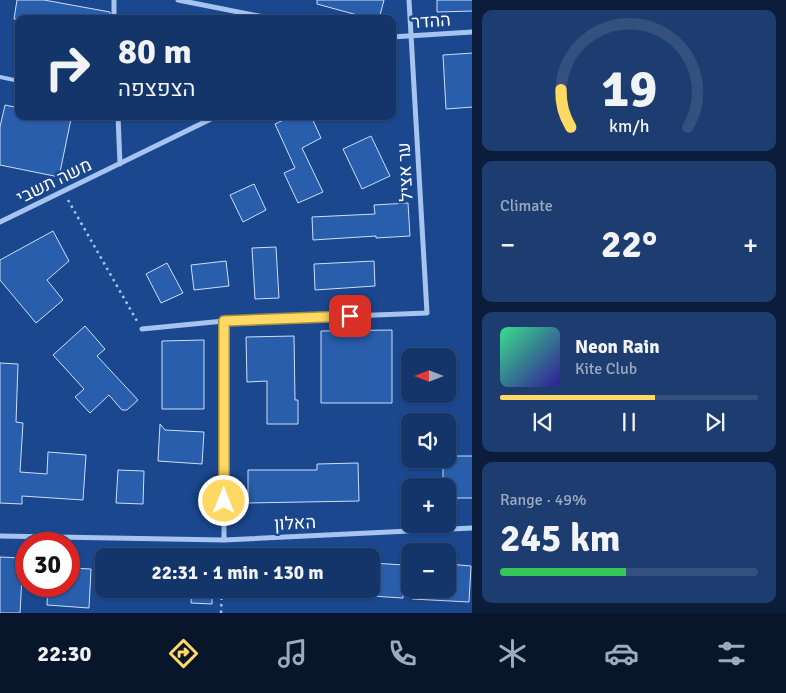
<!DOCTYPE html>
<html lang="en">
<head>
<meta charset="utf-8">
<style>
	:root { --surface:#14356a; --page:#1d3d70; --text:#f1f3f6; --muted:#9dabc1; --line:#33507e; --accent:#ffd963 }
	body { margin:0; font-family:Signika,Heebo,sans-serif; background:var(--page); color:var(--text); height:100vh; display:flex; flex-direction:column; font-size:19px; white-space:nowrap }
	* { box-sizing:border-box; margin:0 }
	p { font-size:16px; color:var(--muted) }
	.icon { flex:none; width:28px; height:28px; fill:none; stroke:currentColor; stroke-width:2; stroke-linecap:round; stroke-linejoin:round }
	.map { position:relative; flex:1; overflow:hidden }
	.sheet { display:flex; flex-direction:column; gap:10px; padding:10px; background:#0b1d3a; width:314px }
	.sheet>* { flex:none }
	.banner { position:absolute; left:15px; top:15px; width:381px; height:105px; border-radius:10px; box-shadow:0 1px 4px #0004,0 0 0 1px var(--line); background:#14356a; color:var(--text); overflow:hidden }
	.needle { width:32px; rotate:270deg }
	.tools { position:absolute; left:401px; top:348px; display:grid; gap:10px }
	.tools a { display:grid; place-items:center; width:55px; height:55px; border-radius:10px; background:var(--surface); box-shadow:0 1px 4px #0004,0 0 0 1px var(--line); font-size:25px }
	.speed { position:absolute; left:15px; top:532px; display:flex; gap:10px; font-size:25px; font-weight:700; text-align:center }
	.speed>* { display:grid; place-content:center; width:65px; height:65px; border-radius:50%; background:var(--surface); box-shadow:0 1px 4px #0004,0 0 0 1px var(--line); line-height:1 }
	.speed .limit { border:8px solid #d22; background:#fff; color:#111 }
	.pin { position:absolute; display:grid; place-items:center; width:42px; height:42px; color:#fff; margin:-21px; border-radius:10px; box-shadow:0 2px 8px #0006 }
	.me { position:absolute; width:55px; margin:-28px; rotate:0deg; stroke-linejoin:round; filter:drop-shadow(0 0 4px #0008) }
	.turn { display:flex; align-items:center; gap:18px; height:105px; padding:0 20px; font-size:22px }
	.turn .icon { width:65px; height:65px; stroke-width:2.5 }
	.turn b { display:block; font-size:35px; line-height:42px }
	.big { font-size:38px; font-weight:700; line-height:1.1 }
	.sheet .tile { flex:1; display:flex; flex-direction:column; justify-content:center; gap:8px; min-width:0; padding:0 18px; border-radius:10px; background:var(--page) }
	.sheet .dial { align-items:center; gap:0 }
	.dial svg { height:130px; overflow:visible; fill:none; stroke:var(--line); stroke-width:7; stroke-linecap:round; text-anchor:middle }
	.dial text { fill:var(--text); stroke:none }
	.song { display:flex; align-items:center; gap:15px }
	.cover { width:60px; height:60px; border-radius:8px; background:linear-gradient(135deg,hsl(150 70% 55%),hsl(250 70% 35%)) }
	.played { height:5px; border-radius:2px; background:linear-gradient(90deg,var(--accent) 60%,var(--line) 60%) }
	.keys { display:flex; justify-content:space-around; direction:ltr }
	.heat { display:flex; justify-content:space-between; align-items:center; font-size:28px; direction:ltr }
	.charge { height:8px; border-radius:4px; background:linear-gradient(90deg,#34c759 49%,var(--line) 0) }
	.trip { position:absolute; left:95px; top:548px; width:285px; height:50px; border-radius:10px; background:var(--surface); box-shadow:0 1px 4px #0004,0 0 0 1px var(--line); font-weight:700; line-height:50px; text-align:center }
	.tabs { display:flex; height:80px; justify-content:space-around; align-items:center; background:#08152a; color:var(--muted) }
	.tabs .icon { width:35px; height:35px }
	.tabs .selected { color:var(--accent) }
	.tabs b { font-size:22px; color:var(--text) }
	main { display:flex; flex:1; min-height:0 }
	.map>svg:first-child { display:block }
</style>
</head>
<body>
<main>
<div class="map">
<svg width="473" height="613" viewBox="0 0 473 613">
	<rect width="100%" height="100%" fill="#1a478e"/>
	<path fill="#295eac" stroke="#ccdffa" d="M17,0h27l66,12v7h-96z
		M317,0h67l-5,19h-7l-55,-15z
		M437,0h36v11l-36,1z
		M473,53v54l-27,2 -3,-54z
		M5,105l14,3v8h41l11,3 -12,58 -59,-12v-38z
		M292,116h19l10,22 -19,10 21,44 -25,11 -14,-30 11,-5 -20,-44z
		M371,136l19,40 -28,13 -19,-40z
		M254,184l12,26 -23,12 -13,-27z
		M408,203l2,33 -34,2v-2l-63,4 -1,-23 63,-3 -1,-9z
		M53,231l16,30 -22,19 16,20 -27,23 -36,-43v-20z
		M276,247l3,51 -24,1 -3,-51z
		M226,261l3,25 -35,4 -3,-25z
		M374,261l1,25 -60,4 -1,-26z
		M167,263l16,30 -22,10 -15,-29z
		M85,326l20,23 -8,7 41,44 -11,10h-5l-13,-15 -19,18 -15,-16 9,-8 -31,-34z
		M392,330v73h-71v-72z
		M294,336l1,64h3v24h-31v-43l-20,1 -1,-45z
		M204,340v69h-42v-68z
		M0,363l18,1 -2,58 7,1 -3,49 27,2 1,-22 38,3 -3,45 -61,-4v8l-22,-1z
		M160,424l5,6 39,2 -2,32 -44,-3z
		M448,456h25v42h-25v-12h-5v-27h5z
		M358,463l1,38 -111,2v-33h69v-6z
		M118,470l26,1 -1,33 -27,-1z
		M0,557l23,1 -3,55h-20z
		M371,563l34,2 -2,33 -32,-2z
		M448,564l23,2 -2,36 -57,-3v-10h36z
		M69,568l22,1 -2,39 -42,-3 1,-19h21z
		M192,589h20v15l-21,-1z"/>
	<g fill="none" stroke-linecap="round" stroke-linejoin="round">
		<path stroke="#a6c4ee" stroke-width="2.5" stroke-dasharray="2.5 4" stroke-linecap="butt" d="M68,200l69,121
			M221,613l1,-24"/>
		<path stroke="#a6c4ee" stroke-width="4" d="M0,77l19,4"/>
		<path stroke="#a6c4ee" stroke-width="5" d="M114,0v19
			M178,0l96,19
			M392,37l81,-5
			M118,116l2,48
			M0,222l217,-106
			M142,329l82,-8 203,-8 -18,-313
			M0,536l224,4 249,-12
			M224,540v-219"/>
	</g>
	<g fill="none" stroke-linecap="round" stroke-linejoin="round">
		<defs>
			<path id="route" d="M224,501v-180l126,-5"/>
		</defs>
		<use href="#route" stroke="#a68d40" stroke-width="12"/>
		<use href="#route" stroke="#ffd963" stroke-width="9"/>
	</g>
	<g text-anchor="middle" stroke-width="5" stroke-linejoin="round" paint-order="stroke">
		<g font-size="18" fill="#fff" stroke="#1a478e">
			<text transform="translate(431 21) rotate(-4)" y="6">ההדר</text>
			<text transform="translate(405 172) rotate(-93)" y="6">ער אציל</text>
			<text transform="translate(54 181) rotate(-26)" y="6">משה תשבי</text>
			<text transform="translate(295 523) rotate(-3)" y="6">האלון</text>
		</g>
	</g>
</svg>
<div class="tools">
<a><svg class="needle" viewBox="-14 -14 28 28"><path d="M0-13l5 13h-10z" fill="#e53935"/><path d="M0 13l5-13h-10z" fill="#9dabc1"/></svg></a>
<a><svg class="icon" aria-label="sound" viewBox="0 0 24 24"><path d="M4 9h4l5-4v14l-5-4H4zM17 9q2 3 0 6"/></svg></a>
<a>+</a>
<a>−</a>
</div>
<div class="speed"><div class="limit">30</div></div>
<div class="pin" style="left:350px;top:316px;background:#d93025"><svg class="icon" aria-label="arrive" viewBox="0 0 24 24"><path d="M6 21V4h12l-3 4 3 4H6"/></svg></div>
<svg class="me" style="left:224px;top:501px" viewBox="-20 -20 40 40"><circle r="17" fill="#ffd963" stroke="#fff" stroke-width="3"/><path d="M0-11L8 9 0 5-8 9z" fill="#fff"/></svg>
<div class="trip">22:31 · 1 min · 130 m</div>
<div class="banner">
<div class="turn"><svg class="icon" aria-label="right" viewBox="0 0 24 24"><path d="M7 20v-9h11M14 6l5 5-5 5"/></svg><div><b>80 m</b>הצפצפה</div></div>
</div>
</div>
<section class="sheet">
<div class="tile dial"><svg viewBox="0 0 100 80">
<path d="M14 69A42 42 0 1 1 86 69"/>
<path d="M14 69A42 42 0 0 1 8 46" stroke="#ffd963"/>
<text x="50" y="56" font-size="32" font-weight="700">19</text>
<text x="50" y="72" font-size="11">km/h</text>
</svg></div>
<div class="tile"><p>Climate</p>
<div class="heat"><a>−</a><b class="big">22°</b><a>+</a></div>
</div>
<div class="tile">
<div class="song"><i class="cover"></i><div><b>Neon Rain</b><p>Kite Club</p></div></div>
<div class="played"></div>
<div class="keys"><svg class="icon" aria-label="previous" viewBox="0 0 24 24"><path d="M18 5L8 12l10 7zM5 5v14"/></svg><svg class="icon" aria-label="pause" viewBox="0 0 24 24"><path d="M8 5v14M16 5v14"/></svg><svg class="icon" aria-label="next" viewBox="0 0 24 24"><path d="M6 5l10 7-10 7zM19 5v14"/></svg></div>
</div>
<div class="tile"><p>Range · 49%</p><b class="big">245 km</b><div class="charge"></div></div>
</section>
</main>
<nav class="tabs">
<b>22:30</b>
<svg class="icon selected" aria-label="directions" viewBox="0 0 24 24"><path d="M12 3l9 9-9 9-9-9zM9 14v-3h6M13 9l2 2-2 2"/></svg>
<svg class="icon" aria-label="music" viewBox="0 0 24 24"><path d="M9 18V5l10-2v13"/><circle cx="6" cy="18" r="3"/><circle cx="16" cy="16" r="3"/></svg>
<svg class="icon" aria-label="phone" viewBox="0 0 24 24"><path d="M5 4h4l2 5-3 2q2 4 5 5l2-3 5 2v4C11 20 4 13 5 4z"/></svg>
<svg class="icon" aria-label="climate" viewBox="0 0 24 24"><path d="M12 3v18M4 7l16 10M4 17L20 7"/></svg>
<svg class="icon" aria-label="car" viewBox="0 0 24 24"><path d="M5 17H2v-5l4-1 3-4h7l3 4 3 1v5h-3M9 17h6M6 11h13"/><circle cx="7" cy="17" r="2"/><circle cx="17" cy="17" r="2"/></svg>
<svg class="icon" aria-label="filters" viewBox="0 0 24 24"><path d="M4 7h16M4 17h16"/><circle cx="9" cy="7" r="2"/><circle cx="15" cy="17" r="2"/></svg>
</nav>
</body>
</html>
